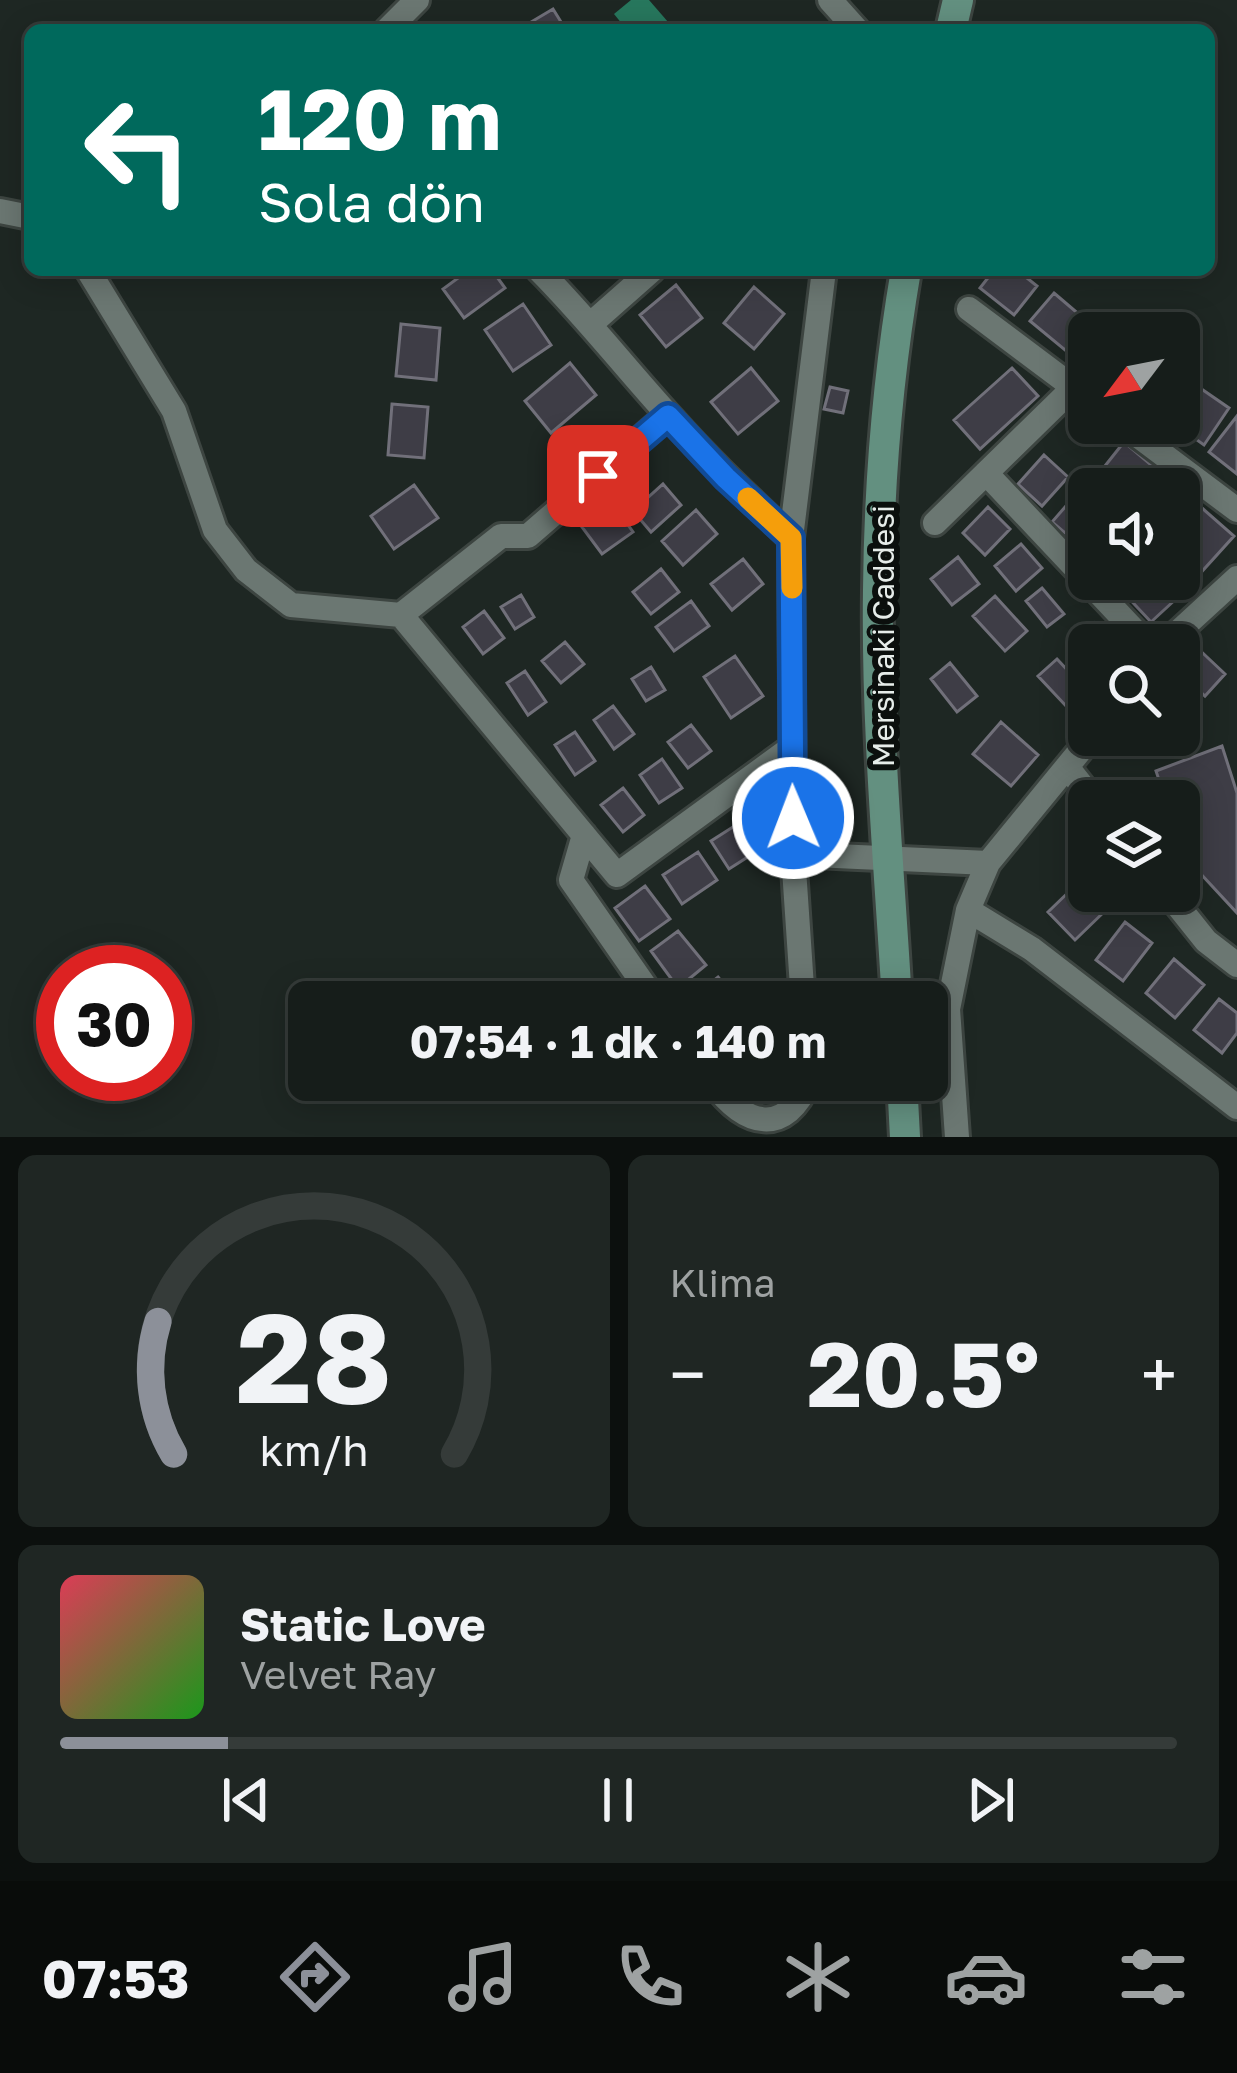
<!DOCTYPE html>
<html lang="tr">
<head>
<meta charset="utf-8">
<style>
	:root { --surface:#161d1a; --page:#1f2623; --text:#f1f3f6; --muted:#9ea2a2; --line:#353b39; --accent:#8c9099 }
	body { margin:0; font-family:"Golos Text",sans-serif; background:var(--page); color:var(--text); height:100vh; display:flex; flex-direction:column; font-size:45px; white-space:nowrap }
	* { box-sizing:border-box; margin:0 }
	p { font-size:39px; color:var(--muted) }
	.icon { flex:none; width:66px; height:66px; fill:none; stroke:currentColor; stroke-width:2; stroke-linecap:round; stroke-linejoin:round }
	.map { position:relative; height:1137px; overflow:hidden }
	.side { display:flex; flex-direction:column; gap:18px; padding:18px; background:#0c100e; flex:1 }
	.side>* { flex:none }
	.banner { position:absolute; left:24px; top:24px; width:1191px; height:252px; border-radius:18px; box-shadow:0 6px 30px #0003,0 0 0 3px var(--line); background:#00695c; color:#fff; overflow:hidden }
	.needle { width:78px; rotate:238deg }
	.fabs { position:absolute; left:1068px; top:312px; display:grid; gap:24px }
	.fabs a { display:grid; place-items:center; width:132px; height:132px; border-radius:18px; background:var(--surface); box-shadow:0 6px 30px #0003,0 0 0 3px var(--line); font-size:60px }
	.speed { position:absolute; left:36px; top:945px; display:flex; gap:24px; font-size:60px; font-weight:700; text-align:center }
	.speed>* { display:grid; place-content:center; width:156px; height:156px; border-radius:50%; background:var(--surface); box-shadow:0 6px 30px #0003,0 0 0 3px var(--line); line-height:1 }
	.speed .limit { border:18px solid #d22; background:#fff; color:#111 }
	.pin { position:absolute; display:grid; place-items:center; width:102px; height:102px; color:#fff; margin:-51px; border-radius:24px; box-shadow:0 6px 18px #0006 }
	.me { position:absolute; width:132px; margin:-66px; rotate:359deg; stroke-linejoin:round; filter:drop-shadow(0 0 9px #0008) }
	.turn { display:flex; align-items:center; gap:42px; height:252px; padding:0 36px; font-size:54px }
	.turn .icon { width:156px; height:156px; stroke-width:2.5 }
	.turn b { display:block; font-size:84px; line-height:102px }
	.big { font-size:90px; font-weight:700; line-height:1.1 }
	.side .tile { flex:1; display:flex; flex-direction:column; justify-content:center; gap:18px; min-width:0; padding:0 42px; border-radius:18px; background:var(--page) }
	.side .dial { align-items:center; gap:0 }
	.dial svg { height:312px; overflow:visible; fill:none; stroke:var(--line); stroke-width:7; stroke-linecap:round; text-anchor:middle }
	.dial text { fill:var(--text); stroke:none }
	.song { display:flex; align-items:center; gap:36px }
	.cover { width:144px; height:144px; border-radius:18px; background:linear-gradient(135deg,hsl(350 70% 55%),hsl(120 70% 35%)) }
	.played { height:12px; border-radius:6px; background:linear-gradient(90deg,var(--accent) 15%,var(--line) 15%) }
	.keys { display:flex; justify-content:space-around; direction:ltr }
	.heat { display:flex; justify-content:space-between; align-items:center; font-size:66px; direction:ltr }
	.side .tiles { flex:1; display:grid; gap:18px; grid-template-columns:1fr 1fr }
	.tile:last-child { grid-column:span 2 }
	.trip { position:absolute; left:288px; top:981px; width:660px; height:120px; border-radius:18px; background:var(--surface); box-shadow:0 6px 30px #0003,0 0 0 3px var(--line); font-weight:700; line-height:120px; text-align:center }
	.menu { display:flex; height:192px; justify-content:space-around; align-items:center; background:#090c0a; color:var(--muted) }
	.menu .icon { width:84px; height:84px }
	.menu .on { color:var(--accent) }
	.menu b { font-size:54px; color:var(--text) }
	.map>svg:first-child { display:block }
</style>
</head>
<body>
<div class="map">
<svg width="1237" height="1137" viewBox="0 0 1237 1137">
	<rect width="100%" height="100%" fill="#1e2723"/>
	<path fill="#27775d" d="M631,0h18l26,30h-48l-13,-16z"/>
	<path fill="#3e3d46" stroke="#71707a" stroke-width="3" d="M553,9l13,21h-44l-1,-2z
		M469,270h23l13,18 -41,30 -21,-29z
		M994,270h23l20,16 -23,29 -34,-27z
		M676,285l26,33 -36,29 -26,-32z
		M754,287l30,27 -30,35 -30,-26z
		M1054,293l34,29 -23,28 -35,-29z
		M523,304l28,41 -38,26 -28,-41z
		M401,324l39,4 -4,52 -40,-4z
		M570,363l26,32 -45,38 -26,-32z
		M751,368l27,33 -40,33 -27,-32z
		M1012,368l26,28 -58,53 -26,-29z
		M1187,379l42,29 -25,37 -31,-22h6v-33z
		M830,387l18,4 -5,22 -19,-4z
		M392,404l36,3 -4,51 -36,-3z
		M1237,416v58l-28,-22z
		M1124,442l32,27 -17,20h-36l-10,-8z
		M1044,455l24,22 -26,29 -24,-22z
		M663,484l18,21 -30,27 -18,-21z
		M414,485l24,33 -44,31 -23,-33z
		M1079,491l10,9v41l-6,7 -31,-26z
		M613,504l20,28 -31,22 -20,-27z
		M988,507l22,22 -25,26 -22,-22z
		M1202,508l32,28 -38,42 -17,-16v-29z
		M696,510l21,24 -34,31 -21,-24z
		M1021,544l21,24 -26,23 -21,-25z
		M958,557l21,27 -27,21 -21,-26z
		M743,559l20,25 -31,26 -21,-26z
		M661,569l18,23 -28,22 -18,-22z
		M1135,579h24l18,19 -26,24 -29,-31z
		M1042,588l22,26 -17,13 -21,-26z
		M521,595l13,22 -19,12 -14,-22z
		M995,596l32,35 -22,20 -32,-35z
		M691,601l18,25 -35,25 -18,-24z
		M484,611l20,27 -21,16 -20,-27z
		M1094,623l20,22h-25v13l-15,-16z
		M1190,641l35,33 -20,22 -26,-24v-19z
		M565,642l19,22 -23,19 -19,-22z
		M735,656l28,40 -32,22 -27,-41z
		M1057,659l28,30 -19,17 -28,-30z
		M950,663l27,33 -20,16 -26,-33z
		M651,667l14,23 -19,11 -14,-22z
		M525,671l21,31 -18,13 -21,-32z
		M613,706l21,28 -20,15 -20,-29z
		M1001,722l37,33 -27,31 -38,-32z
		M691,725l20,26 -23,17 -20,-26z
		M575,732l20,29 -20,14 -20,-30z
		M1222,746l15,47v120l-50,-54 -8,-22v-36h-13l-10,-30z
		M662,759l20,29 -23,15 -19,-28z
		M623,788l21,27 -21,17 -22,-27z
		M747,818l18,28 -36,23 -18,-28z
		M698,852l19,28 -35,24 -19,-29z
		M1080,881l27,28 -32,31 -27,-28z
		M645,886l25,33 -31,22 -24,-33z
		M1125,922l27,21 -29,38 -27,-21z
		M678,931l28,34 -28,23 -27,-37z
		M1174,959l30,26 -29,33 -29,-25z
		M718,977l20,25h-44l-3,-4z
		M1219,999l18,14v20l-15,20 -28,-23z"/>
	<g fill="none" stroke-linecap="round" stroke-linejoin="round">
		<defs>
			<path id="street" d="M830,0l27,30
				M387,30l30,-30
				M0,211l30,6
				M88,270l86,141 41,119 31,40 45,35 110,10 216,260 174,-127
				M539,270c47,47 87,99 132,148 38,43 79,81 120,120
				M969,309l120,90
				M592,323l60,-53
				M1121,423l116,87
				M986,473l162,172
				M935,523l138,-135
				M401,615l100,-79h27l140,-121
				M1164,645l73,-67
				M1068,768l26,33
				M584,835l-13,45 85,122
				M793,854l195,9 105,-128
				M988,863l-20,47 64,39 205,158
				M1166,891l40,50 31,24
				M803,1002l-10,-148 -2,-316 33,-268
				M711,1080c34,48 75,57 98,0
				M957,1137l-9,-128 20,-99"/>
			<path id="secondary" d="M951,30l7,-30
				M897,1002c-8,-137 -21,-275 -19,-412 1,-107 10,-215 28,-320
				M902,1080l3,57"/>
		</defs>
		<use href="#street" stroke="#3d4541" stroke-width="30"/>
		<use href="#secondary" stroke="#3d4541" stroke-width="36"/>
		<use href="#street" stroke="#6b7772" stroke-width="24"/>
		<use href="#secondary" stroke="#639080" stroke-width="30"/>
	</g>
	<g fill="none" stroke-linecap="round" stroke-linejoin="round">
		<defs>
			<path id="route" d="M598,476l70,-60 58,62 65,60 2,280"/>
		</defs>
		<use href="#route" stroke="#114b97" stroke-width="30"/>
		<use href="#route" stroke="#1a73e8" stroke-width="21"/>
		<path stroke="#f59e0b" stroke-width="21" d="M748,498l43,40 1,50"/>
	</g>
	<g text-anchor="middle" stroke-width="12" stroke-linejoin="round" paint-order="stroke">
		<g font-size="30" fill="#e6ece9" stroke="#0b0f0d">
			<text transform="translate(884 636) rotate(-90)" y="10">Mersinaki Caddesi</text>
		</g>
	</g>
</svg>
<div class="fabs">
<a><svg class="needle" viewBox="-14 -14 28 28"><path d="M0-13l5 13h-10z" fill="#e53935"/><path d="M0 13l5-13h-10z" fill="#9ea2a2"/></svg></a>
<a><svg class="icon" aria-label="sound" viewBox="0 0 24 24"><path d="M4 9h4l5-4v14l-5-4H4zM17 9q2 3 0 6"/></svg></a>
<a><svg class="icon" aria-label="search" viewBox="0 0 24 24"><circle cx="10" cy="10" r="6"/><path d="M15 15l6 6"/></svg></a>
<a><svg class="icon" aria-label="layers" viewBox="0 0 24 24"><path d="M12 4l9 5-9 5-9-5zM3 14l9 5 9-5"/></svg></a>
</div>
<div class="speed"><div class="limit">30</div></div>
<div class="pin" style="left:598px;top:476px;background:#d93025"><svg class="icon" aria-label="arrive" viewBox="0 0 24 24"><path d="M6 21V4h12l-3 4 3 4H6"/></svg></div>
<svg class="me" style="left:793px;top:818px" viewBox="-20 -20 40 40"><circle r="17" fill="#1a73e8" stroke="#fff" stroke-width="3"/><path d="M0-11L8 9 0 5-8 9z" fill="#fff"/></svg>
<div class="trip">07:54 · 1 dk · 140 m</div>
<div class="banner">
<div class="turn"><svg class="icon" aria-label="left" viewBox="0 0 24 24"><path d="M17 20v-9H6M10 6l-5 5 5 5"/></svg><div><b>120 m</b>Sola dön</div></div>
</div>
</div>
<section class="side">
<div class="tiles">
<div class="tile dial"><svg viewBox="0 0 100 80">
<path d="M14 69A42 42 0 1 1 86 69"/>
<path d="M14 69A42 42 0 0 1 10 35" stroke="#8c9099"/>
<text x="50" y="56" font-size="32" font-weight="700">28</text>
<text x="50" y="72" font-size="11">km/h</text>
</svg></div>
<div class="tile"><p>Klima</p>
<div class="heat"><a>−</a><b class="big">20.5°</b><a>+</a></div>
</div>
<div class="tile">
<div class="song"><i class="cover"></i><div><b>Static Love</b><p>Velvet Ray</p></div></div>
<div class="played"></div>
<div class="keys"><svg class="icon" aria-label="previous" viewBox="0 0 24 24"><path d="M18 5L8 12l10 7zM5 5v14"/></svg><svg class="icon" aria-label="pause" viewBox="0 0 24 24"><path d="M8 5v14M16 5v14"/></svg><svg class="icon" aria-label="next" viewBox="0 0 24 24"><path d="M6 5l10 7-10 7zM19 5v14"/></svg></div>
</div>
</div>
</section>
<nav class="menu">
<b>07:53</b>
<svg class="icon on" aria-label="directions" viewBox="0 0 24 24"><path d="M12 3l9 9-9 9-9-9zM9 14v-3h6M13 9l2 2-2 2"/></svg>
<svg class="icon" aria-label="music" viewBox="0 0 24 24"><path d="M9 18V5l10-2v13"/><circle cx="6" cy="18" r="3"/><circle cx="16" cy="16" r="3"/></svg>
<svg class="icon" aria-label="phone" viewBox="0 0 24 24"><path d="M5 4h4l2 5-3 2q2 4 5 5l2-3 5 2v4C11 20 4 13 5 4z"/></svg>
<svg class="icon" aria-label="climate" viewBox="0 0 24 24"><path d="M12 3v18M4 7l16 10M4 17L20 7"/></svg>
<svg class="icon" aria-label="car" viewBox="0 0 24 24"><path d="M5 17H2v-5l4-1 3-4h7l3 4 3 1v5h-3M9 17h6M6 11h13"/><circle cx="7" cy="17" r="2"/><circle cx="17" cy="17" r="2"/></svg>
<svg class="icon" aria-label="filters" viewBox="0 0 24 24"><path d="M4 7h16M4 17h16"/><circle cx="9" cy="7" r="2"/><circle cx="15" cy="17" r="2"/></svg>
</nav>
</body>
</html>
